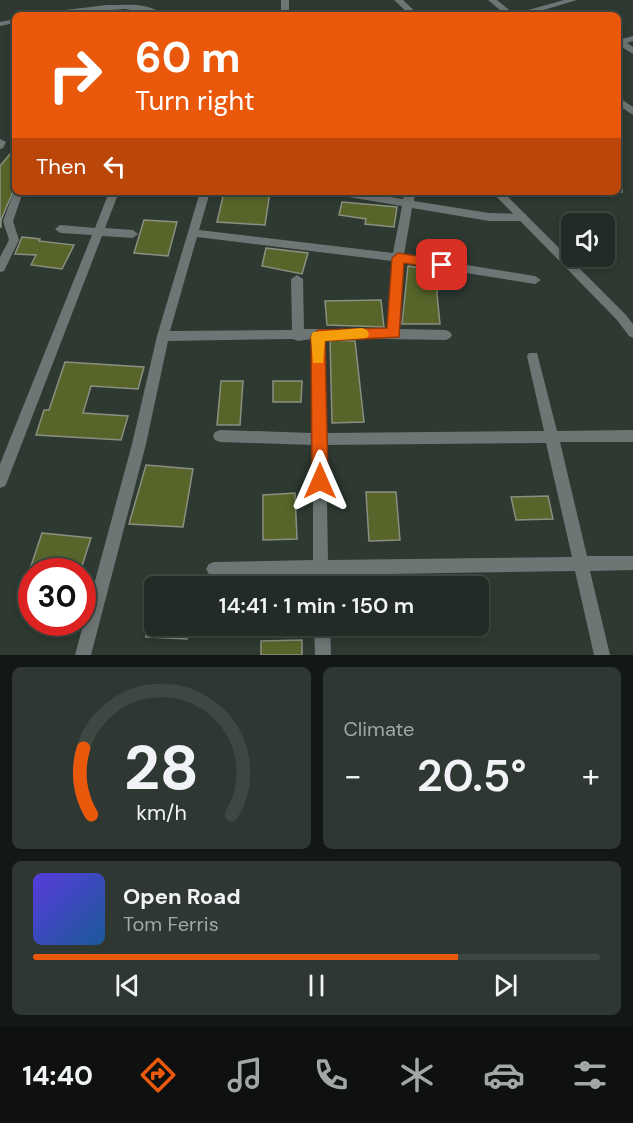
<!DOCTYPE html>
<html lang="en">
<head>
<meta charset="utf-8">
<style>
	:root { --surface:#222b25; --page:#2e3732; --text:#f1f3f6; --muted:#a2a7a7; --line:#3f4742; --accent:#ea580c }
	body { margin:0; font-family:"DM Sans",sans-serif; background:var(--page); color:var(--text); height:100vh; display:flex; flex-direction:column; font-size:22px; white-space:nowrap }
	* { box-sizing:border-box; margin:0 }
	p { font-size:20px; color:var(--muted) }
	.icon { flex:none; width:33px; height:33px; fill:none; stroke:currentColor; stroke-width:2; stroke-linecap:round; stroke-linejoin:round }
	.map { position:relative; height:655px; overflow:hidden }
	.sheet { display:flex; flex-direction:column; gap:12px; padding:12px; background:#131814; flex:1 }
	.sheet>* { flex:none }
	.hud { position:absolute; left:12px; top:12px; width:609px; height:183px; border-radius:9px; box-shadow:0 3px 9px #0003,0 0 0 2px var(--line); background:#ea580c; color:#fff; overflow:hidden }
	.fabs { position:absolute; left:561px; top:213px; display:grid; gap:12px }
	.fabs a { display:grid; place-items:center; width:54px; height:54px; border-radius:9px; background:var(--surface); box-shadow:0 3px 9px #0003,0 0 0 2px var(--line); font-size:30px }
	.speed { position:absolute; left:18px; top:558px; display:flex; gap:12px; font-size:30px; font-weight:700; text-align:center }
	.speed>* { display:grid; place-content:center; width:78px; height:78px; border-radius:50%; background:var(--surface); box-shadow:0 3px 9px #0003,0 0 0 2px var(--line); line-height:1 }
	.speed .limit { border:9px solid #d22; background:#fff; color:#111 }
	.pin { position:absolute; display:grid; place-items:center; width:51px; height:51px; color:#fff; margin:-26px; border-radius:12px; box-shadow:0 3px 9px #0006 }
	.me { position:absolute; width:66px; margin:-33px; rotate:0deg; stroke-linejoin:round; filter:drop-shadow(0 0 4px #0008) }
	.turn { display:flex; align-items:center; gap:21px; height:126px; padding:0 24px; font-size:27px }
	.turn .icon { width:78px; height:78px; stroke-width:2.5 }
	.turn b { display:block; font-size:42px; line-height:51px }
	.then { display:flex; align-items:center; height:57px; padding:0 24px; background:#0003; gap:12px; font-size:22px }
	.big { font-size:45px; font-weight:600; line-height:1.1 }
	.sheet .card { flex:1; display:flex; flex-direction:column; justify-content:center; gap:9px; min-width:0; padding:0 21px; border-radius:9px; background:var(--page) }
	.sheet .dial { align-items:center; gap:0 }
	.dial svg { height:156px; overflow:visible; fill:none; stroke:var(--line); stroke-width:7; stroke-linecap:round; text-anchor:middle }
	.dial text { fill:var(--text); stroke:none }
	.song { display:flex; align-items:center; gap:18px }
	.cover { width:72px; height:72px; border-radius:9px; background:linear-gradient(135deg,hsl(250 70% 55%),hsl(210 70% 35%)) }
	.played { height:6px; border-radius:3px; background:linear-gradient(90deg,var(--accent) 75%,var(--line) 75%) }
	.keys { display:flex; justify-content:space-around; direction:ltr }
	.heat { display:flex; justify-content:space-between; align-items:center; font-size:33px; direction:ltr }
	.sheet .tiles { flex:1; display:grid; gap:12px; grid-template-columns:1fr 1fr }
	.card:last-child { grid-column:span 2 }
	.trip { position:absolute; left:144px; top:576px; width:345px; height:60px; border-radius:9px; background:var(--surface); box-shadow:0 3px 9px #0003,0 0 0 2px var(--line); font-weight:600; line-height:60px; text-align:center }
	.dock { display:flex; height:96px; justify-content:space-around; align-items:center; background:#0e110f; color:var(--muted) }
	.dock .icon { width:42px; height:42px }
	.dock .current { color:var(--accent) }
	.dock b { font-size:27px; color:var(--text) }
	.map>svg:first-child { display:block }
</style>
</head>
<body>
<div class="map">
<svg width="633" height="655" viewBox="0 0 633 655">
	<rect width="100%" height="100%" fill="#2d3931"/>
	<path fill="#57652a" stroke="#8b8f81" stroke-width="1.5" d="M15,148v39l-14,33v7h-1v-61z
		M224,192h46l-5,33 -48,-3z
		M342,202l55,5 -3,20 -29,-3 1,-5 -27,-4z
		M144,220l33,2 -9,34 -34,-3z
		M22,237l18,2 -1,2 35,4 -12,24 -31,-4 5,-10 -21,-1z
		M266,248l42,5 -6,21 -40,-8z
		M408,266l32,5 -3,23 3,30h-38z
		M381,300l3,27 -57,-2 -2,-24z
		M330,340l25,1 9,81 -32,1z
		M65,362l79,5 -6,22 -47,-3 -8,27 45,3 -7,24 -85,-5 8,-25h5z
		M221,381h22l-3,44h-23z
		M273,381h29l-1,21h-28z
		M146,465l47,4 -10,58 -54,-3z
		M366,492h30l4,48 -31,1z
		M295,493l2,46 -34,1v-45z
		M548,496l5,23 -37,1 -5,-23z
		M42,533l49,5 -11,34h-51z
		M391,576l1,10h-62v-9z
		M146,626h43l-2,13 -41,-2z
		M302,640v15h-41v-14z"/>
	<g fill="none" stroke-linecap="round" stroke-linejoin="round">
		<path fill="#6e7575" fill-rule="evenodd" d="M394,0h9l16,15h-9z
			M488,0h9l17,14 50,-14h13l-50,15h-21z
			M107,5c19,0 42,-3 57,10l-39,-6 -83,6 15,-4z
			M15,19v4l-15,3v-4z
			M633,36v5l-6,2 6,4v7l-15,-9v-5z
			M618,97l15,10v8l-15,-10z
			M0,139l6,3 -3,6 -3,1z
			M618,187l5,2v4l-9,-1h4z
			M15,189v3h8l-10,29 6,19 -15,31 -4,1v-15l9,-17 -6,-19z
			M109,192h10l-14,36 28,2 5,4 -5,4 -31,-2 -95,246 -2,4 -5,2v-24l92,-229 -32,-2 -5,-4 5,-4 35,3z
			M200,192h10l-11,38 194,23 9,-47 -65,-11 -5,-3h26l45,7 2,-7h10l-1,9 75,12 37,1 1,3 -1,3 -4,1h-33l-77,-13 -8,47 131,21 6,4 -6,4 -132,-21 -3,66 46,1 4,2 2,3 -2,3 -4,2 -122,-2 2,95 218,-2 -17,-75 2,-3h8l20,78 76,-1v12h-73l27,114h46v14l-43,1 20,84h-16l-19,-84 -247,4v11h-14l-1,-11 -99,1 -5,-2 -3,-5 3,-5 5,-2 99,-2v-115l-93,-3 -5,-2 -2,-4 2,-4 5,-2 92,3v-94l-14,2 -5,-2 -125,2 -22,103 -55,211h-16l57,-211 25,-108zM197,237l195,24 -4,68h-84l-1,-50 -6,-4 -6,4 1,51 -122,1zM546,443l26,114 -244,3 -2,-115z
			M314,626h16l1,29h-16z"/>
		<path fill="#6e7575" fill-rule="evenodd" d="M281,0h8v15h-8z
			M492,192h11l122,122 8,10v14l-4,-2 -12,-16z"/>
	</g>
	<path fill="#ea580c" stroke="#983908" stroke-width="1.5" d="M398,253l44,7 6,5 -6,4 -38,-6 -5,74 -74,4 3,140 -3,5 -5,2 -6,-2 -2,-5 -1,-145 7,-6 69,-2 5,-70z"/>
	<path fill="#f59e0b" d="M362,328l5,2 2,4 -2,4 -42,3 -2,22h-10l-2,-27 2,-4z"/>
</svg>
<div class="fabs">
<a><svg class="icon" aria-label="sound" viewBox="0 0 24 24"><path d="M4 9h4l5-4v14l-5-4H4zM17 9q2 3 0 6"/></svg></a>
</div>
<div class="speed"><div class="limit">30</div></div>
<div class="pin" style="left:442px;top:265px;background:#d93025"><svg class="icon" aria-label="arrive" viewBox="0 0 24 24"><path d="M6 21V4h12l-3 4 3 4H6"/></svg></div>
<svg class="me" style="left:320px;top:481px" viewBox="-20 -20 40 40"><path d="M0-17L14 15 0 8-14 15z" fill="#ea580c" stroke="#fff" stroke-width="4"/></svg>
<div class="trip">14:41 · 1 min · 150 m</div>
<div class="hud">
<div class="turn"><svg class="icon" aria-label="right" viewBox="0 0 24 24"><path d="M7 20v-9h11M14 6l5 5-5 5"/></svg><div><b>60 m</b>Turn right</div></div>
<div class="then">Then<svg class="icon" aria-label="left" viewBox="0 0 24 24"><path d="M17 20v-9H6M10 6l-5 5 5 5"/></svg></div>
</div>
</div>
<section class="sheet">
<div class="tiles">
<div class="card dial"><svg viewBox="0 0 100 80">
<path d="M14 69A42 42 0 1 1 86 69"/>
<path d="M14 69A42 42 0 0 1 10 35" stroke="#ea580c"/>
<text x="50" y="56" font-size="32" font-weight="700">28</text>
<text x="50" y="72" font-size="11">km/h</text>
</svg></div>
<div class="card"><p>Climate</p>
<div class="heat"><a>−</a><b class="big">20.5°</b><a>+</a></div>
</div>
<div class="card">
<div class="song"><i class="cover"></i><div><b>Open Road</b><p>Tom Ferris</p></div></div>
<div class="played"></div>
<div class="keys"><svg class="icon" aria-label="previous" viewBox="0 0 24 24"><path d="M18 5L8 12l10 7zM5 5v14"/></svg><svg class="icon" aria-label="pause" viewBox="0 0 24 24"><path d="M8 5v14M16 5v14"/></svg><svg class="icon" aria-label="next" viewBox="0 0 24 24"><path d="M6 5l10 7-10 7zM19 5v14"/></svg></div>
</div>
</div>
</section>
<nav class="dock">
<b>14:40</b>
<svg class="icon current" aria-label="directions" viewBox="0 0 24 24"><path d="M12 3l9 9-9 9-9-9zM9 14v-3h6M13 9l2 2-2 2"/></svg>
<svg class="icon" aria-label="music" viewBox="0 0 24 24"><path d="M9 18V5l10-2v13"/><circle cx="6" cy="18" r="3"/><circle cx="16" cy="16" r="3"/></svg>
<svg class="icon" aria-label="phone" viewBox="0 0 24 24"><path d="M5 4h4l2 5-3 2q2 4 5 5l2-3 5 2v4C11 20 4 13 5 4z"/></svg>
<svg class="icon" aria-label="climate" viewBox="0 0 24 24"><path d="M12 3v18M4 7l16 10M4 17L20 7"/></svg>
<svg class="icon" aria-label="car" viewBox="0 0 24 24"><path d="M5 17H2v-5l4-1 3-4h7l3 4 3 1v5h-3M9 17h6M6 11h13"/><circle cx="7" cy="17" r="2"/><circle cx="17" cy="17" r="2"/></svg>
<svg class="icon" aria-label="filters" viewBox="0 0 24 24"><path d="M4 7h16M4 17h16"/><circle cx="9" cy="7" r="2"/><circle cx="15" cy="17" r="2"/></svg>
</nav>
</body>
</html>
